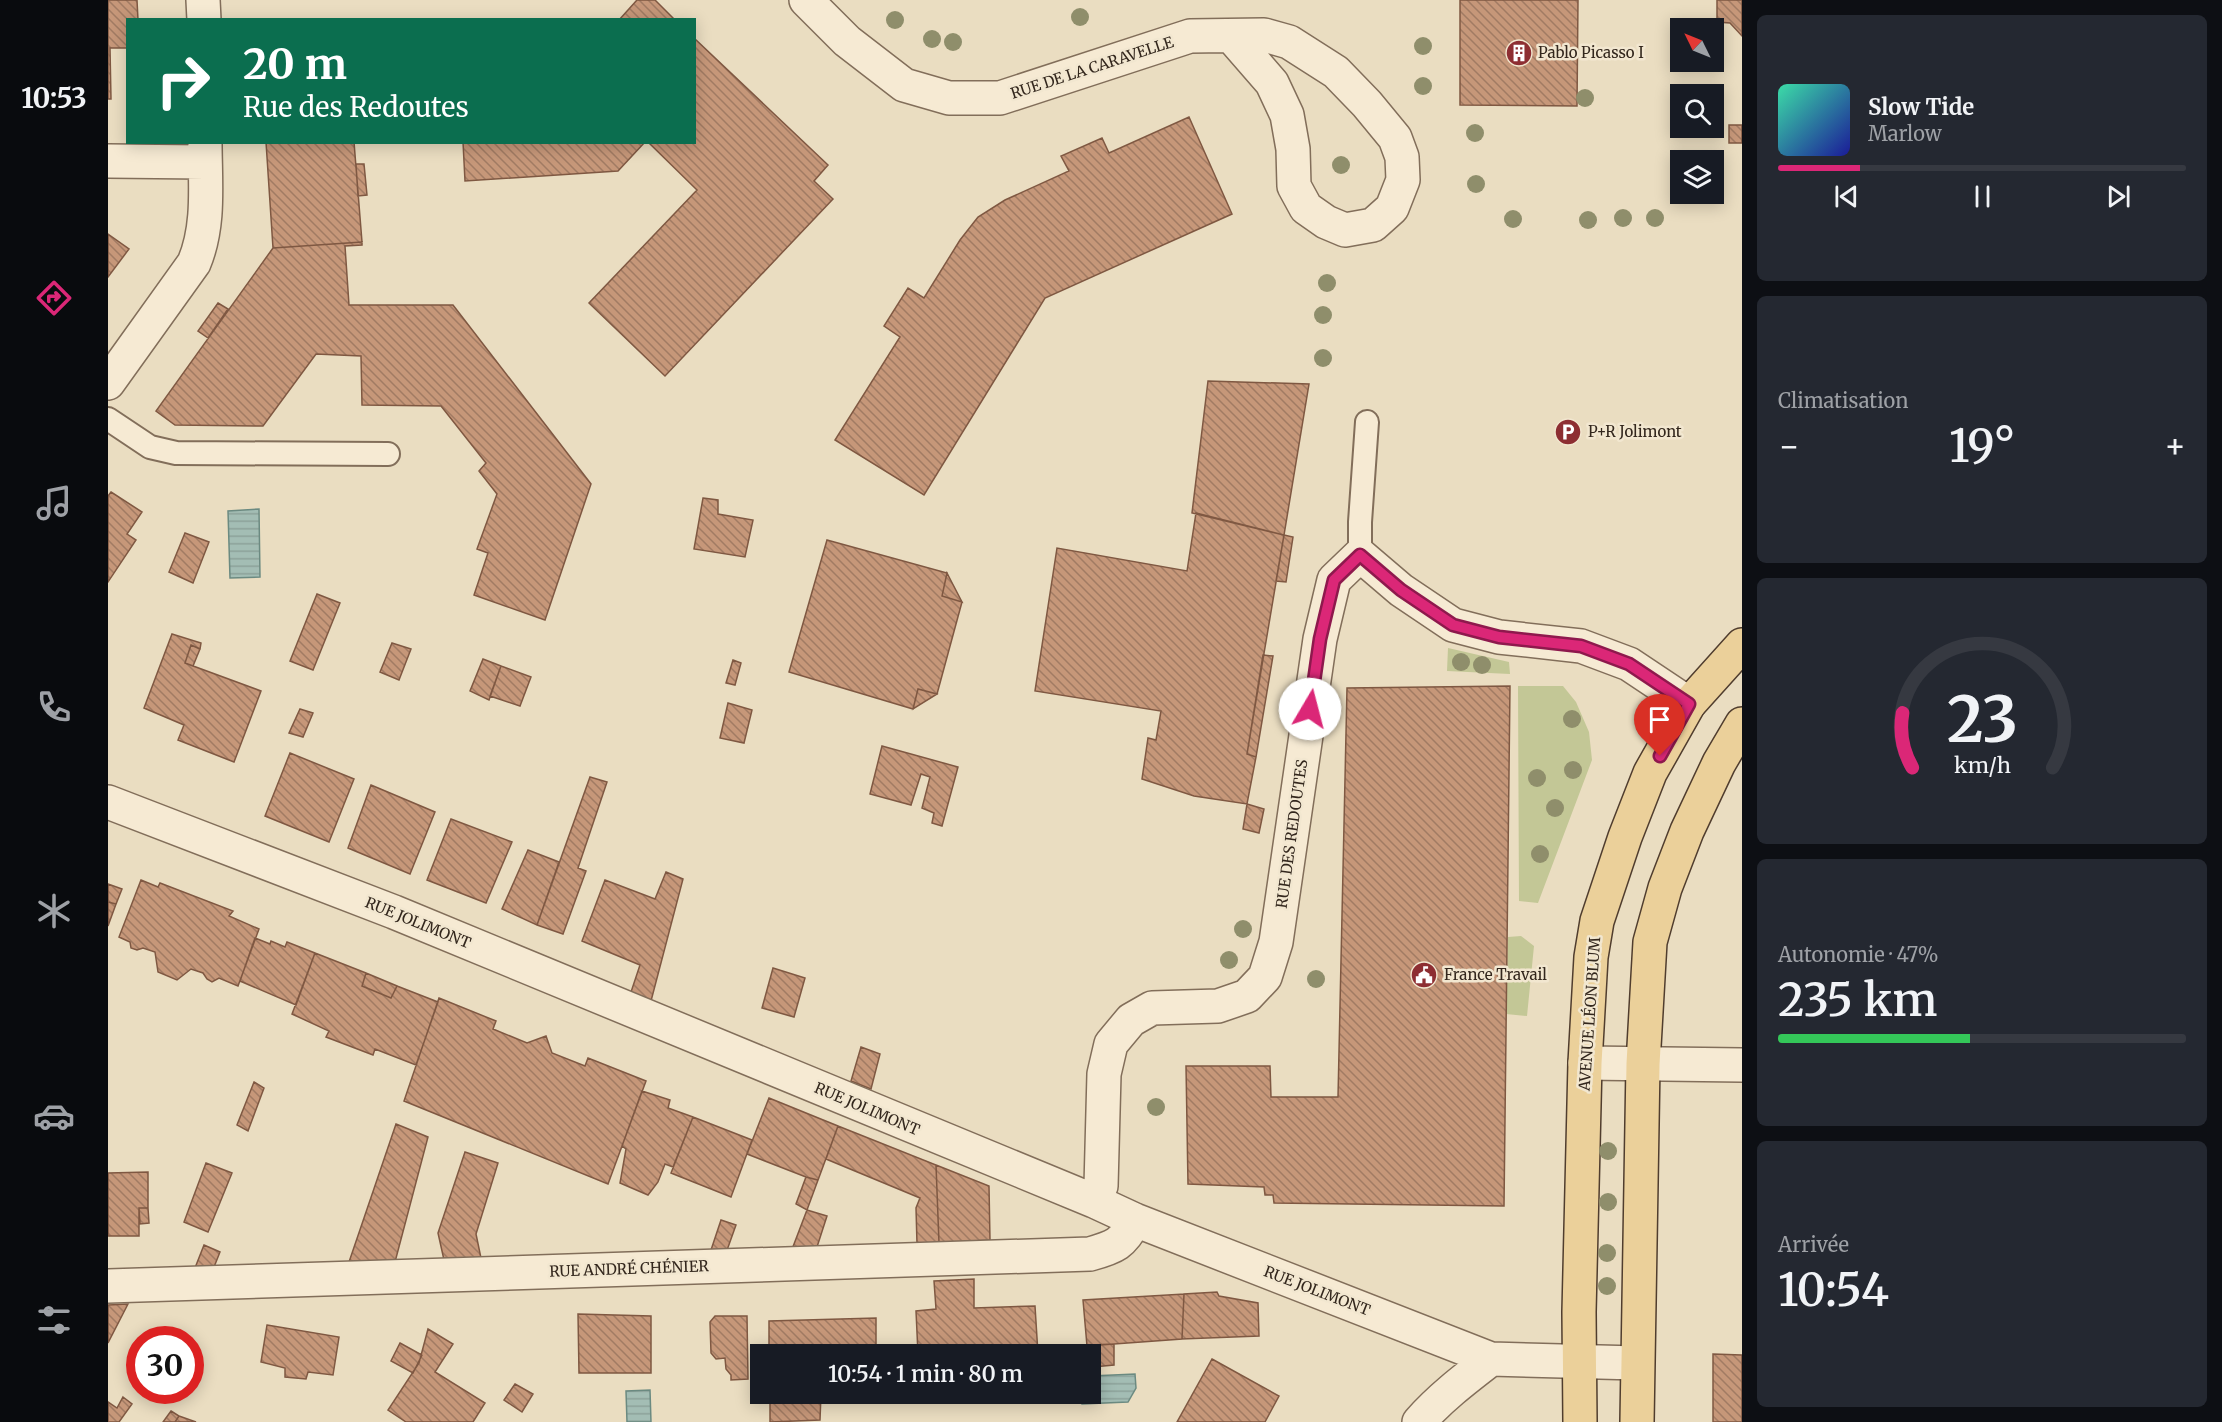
<!DOCTYPE html>
<html lang="fr">
<head>
<meta charset="utf-8">
<style>
	:root { --surface:#171b24; --page:#242831; --text:#f1f3f6; --muted:#9ea1a6; --line:#363941; --accent:#db2777 }
	body { margin:0; font-family:Merriweather,serif; background:var(--page); color:var(--text); height:100vh; display:flex; flex-direction:column; font-size:22px; white-space:nowrap }
	* { box-sizing:border-box; margin:0 }
	p { font-size:20px; color:var(--muted) }
	.icon { flex:none; width:33px; height:33px; fill:none; stroke:currentColor; stroke-width:2; stroke-linecap:round; stroke-linejoin:round }
	.map { position:relative; flex:1; overflow:hidden }
	.side { display:flex; flex-direction:column; gap:15px; padding:15px; background:#0d0f14; width:480px }
	.side>* { flex:none }
	.hud { position:absolute; left:18px; top:18px; width:570px; height:126px; border-radius:0px; box-shadow:0 3px 15px #0003; background:#0b6e4f; color:#fff; overflow:hidden }
	.needle { width:39px; rotate:313deg }
	.controls { position:absolute; left:1562px; top:18px; display:grid; gap:12px }
	.controls a { display:grid; place-items:center; width:54px; height:54px; border-radius:0px; background:var(--surface); box-shadow:0 3px 15px #0003; font-size:30px }
	.speed { position:absolute; left:18px; top:1326px; display:flex; gap:12px; font-size:30px; font-weight:700; text-align:center }
	.speed>* { display:grid; place-content:center; width:78px; height:78px; border-radius:50%; background:var(--surface); box-shadow:0 3px 15px #0003; line-height:1 }
	.speed .limit { border:9px solid #d22; background:#fff; color:#111 }
	.pin { position:absolute; display:grid; place-items:center; width:51px; height:51px; color:#fff; margin:-62px -26px; border-radius:50% 50% 50% 0; rotate:-45deg; box-shadow:0 0 6px #0007 }
	.pin .icon { rotate:45deg }
	.me { position:absolute; width:66px; margin:-33px; rotate:8deg; stroke-linejoin:round; filter:drop-shadow(0 0 4px #0008) }
	.turn { display:flex; align-items:center; gap:21px; height:126px; padding:0 18px; font-size:27px }
	.turn .icon { width:78px; height:78px; stroke-width:2.5 }
	.turn b { display:block; font-size:42px; line-height:51px }
	.big { font-size:45px; font-weight:600; line-height:1.1 }
	.side .widget { flex:1; display:flex; flex-direction:column; justify-content:center; gap:9px; min-width:0; padding:0 21px; border-radius:9px; background:var(--page) }
	.side .dial { align-items:center; gap:0 }
	.dial svg { height:156px; overflow:visible; fill:none; stroke:var(--line); stroke-width:7; stroke-linecap:round; text-anchor:middle }
	.dial text { fill:var(--text); stroke:none }
	.song { display:flex; align-items:center; gap:18px }
	.cover { width:72px; height:72px; border-radius:9px; background:linear-gradient(135deg,hsl(160 70% 55%),hsl(240 70% 35%)) }
	.played { height:6px; border-radius:3px; background:linear-gradient(90deg,var(--accent) 20%,var(--line) 20%) }
	.keys { display:flex; justify-content:space-around; direction:ltr }
	.heat { display:flex; justify-content:space-between; align-items:center; font-size:33px; direction:ltr }
	.charge { height:9px; border-radius:4px; background:linear-gradient(90deg,#34c759 47%,var(--line) 0) }
	.trip { position:absolute; left:642px; top:1344px; width:351px; height:60px; border-radius:0px; background:var(--surface); box-shadow:0 3px 15px #0003; font-weight:600; line-height:60px; text-align:center }
	main { display:flex; flex:1; min-height:0 }
	.tabs { display:flex; flex-direction:column; width:108px; justify-content:space-around; align-items:center; background:#090b0e; color:var(--muted) }
	.tabs .icon { width:42px; height:42px }
	.tabs .on { color:var(--accent) }
	.tabs b { font-size:27px; color:var(--text) }
	.map>svg:first-child { display:block }
</style>
</head>
<body>
<main>
<nav class="tabs">
<b>10:53</b>
<svg class="icon on" aria-label="directions" viewBox="0 0 24 24"><path d="M12 3l9 9-9 9-9-9zM9 14v-3h6M13 9l2 2-2 2"/></svg>
<svg class="icon" aria-label="music" viewBox="0 0 24 24"><path d="M9 18V5l10-2v13"/><circle cx="6" cy="18" r="3"/><circle cx="16" cy="16" r="3"/></svg>
<svg class="icon" aria-label="phone" viewBox="0 0 24 24"><path d="M5 4h4l2 5-3 2q2 4 5 5l2-3 5 2v4C11 20 4 13 5 4z"/></svg>
<svg class="icon" aria-label="climate" viewBox="0 0 24 24"><path d="M12 3v18M4 7l16 10M4 17L20 7"/></svg>
<svg class="icon" aria-label="car" viewBox="0 0 24 24"><path d="M5 17H2v-5l4-1 3-4h7l3 4 3 1v5h-3M9 17h6M6 11h13"/><circle cx="7" cy="17" r="2"/><circle cx="17" cy="17" r="2"/></svg>
<svg class="icon" aria-label="filters" viewBox="0 0 24 24"><path d="M4 7h16M4 17h16"/><circle cx="9" cy="7" r="2"/><circle cx="15" cy="17" r="2"/></svg>
</nav>
<div class="map">
<svg width="1634" height="1422" viewBox="0 0 1634 1422">
	<defs>
		<pattern id="water-rules" width="6" height="5" patternUnits="userSpaceOnUse" patternTransform="scale(1.5)"><rect width="6" height="5" fill="#a3bdb4"/><path d="M0 2.5h6" fill="none" stroke="#8da29a"/></pattern>
		<pattern id="building-back-hatch" width="6" height="6" patternUnits="userSpaceOnUse" patternTransform="scale(1.5)"><rect width="6" height="6" fill="#c69779"/><path d="M-1 5l2 2M0 0l6 6M5-1l2 2" fill="none" stroke="#a17b63"/></pattern>
	</defs>
	<rect width="100%" height="100%" fill="#eaddc1"/>
	<path fill="#c3c796" d="M1340,648l61,14 1,12 -63,-3z
		M1410,686h45l13,16 13,30 3,28 -54,143 -19,-2z
		M1413,936l13,10 -7,70 -21,-2 2,-77z"/>
	<path fill="url(#water-rules)" stroke="#6b8a81" stroke-width="1.5" d="M151,509l1,68 -30,1 -2,-67z
		M1027,1374l1,14 -8,14 -46,2 -1,-10h9l1,-18z
		M542,1390l1,32h-24l-1,-31z"/>
	<path fill="url(#building-back-hatch)" stroke="#7f5842" stroke-width="1.5" d="M0,0h29l1,20h-10v28h-18l1,51h-3z
		M529,0h18l20,20h-56z
		M1352,0h118l-1,106 -117,-1z
		M1609,0h25v36l-12,-13 -13,-1z
		M586,38l134,127 -14,16 19,18 -168,177 -76,-73 108,-113 -49,-48h46z
		M1081,117l43,97 -187,84 -121,197 -89,-55 65,-103 -16,-11 24,-38 16,10 36,-58 18,-23 27,-17 64,-29 -8,-15 41,-18 7,15z
		M1621,125h13v18h-13z
		M158,142h88l8,100 -89,6z
		M355,142h182l-27,29 -153,10z
		M248,164h8l3,31 -9,1z
		M0,234l21,15 -21,28z
		M254,242v3l-17,1 4,59h104l138,179 -46,136 -71,-25 14,-42 -11,-4 20,-55 -18,-23 7,-8 -45,-57 -79,-1 -1,-49 -45,-2 -53,72 -88,-1 -19,-14 117,-163z
		M110,303l10,6 -20,29 -10,-7z
		M1100,381l101,3 -25,151 -92,-22z
		M3,492l31,20 -15,22 9,6 -28,42v-86z
		M595,498l15,2v14l35,6 -8,37 -51,-8z
		M1088,513l88,22 -37,219 9,3 -9,47 -53,-8 -52,-17 6,-41 8,2 5,-29 -126,-20 22,-143 130,23z
		M77,533l24,9 -16,41 -24,-11z
		M1176,535l9,2 -7,45 -10,-1z
		M719,540l120,33 -5,23 20,6 -25,92 -19,-5 -5,20 -124,-37z
		M839,573l15,29 -20,-6z
		M209,594l23,9 -27,67 -23,-9z
		M64,634l29,9 -1,6 -9,-4 -6,18 76,28 -27,71 -56,-22 6,-15 -40,-17z
		M284,643l19,6 -12,31 -19,-8z
		M83,645l9,4 -7,17 -8,-3z
		M1155,655l10,1 -17,101 -9,-3z
		M375,659l18,7 -12,34 -19,-9z
		M625,660l8,3 -6,22 -9,-2z
		M393,666l30,11 -11,29 -30,-10z
		M1402,686l-6,520 -230,-3 -1,-8h-8l-1,-8 -76,-3 -2,-118h84l1,31h67l9,-409z
		M810,689l19,5 -24,15z
		M620,703l24,7 -8,33 -24,-5z
		M192,709l13,4 -10,24 -14,-4z
		M774,746l76,21 -16,59 -10,-3 2,-10 -12,-5 8,-31 -9,-3 -10,31 -41,-11z
		M182,753l64,26 -25,63 -64,-26z
		M482,777l17,5 -29,86 8,3 -23,63 -26,-9z
		M263,785l64,27 -25,62 -62,-26z
		M1139,804l17,5 -5,24 -16,-4z
		M343,819l61,23 -26,61 -59,-23z
		M420,850l31,12 -22,63 -35,-16z
		M558,872l17,7 -32,122 -20,-9 9,-27 -58,-24 23,-61 50,19z
		M33,880l17,7 2,-4 73,28 -4,5 30,13 -21,57 -19,-8 -7,4 -5,-3 -4,-6 -12,-4 -14,11 -19,-8 -3,-20 -12,-4 -6,2 -6,-2 -1,-6 -11,-5z
		M0,884l14,5 -6,15 -8,-2z
		M0,902l8,2 -8,22z
		M147,938l15,6 1,-3 14,6 2,-5 28,11 -19,52 -56,-24z
		M207,953l51,20 -4,13 29,12 6,-12 41,16 -22,63 -41,-16 -2,6 -47,-18 3,-6 -37,-17z
		M665,968l32,10 -11,39 -32,-9z
		M258,973l31,13 -6,12 -29,-12z
		M331,998l57,23 -3,8 34,14 19,-7 6,17 33,13 3,-8 58,23 -38,103 -204,-83z
		M753,1047l19,7 -9,35 -20,-8z
		M146,1082l10,6 -16,43 -11,-6z
		M534,1091l28,9 -2,8 25,9 -20,50 -8,-3 -7,18 -10,13 -28,-12 6,-34 -4,-3z
		M661,1098l69,28 -20,54 -12,-3 -59,-23z
		M585,1117l59,23 -21,57 -60,-24z
		M288,1124l32,13 -33,125h-46z
		M730,1126l98,39 3,78 -22,1 -1,-36 4,-10 -94,-39z
		M357,1152l33,11 -22,71 5,24 -37,2 -6,-27z
		M98,1163l26,10 -24,59 -24,-10z
		M828,1165l53,21 1,54 -51,3z
		M40,1172v36h-9v28h-31v-63z
		M698,1177l12,3 -11,30 -11,-6z
		M31,1208h9l1,15 -9,1z
		M699,1210l20,6 -11,34 -25,2z
		M613,1220l15,5 -10,28h-16z
		M96,1245l16,7 -6,15 -19,1z
		M866,1279v29l61,-2 3,48h-120l-2,-43 20,-2 -2,-28z
		M1109,1292l2,4 39,7 1,33 -77,3 2,-45z
		M1076,1294l-2,45 -95,7 -4,-46z
		M20,1304l-20,39v-38z
		M470,1314l73,2v57h-72z
		M607,1316h32l1,63 -17,1v-5l-5,-6 -1,-11 -9,1 -5,-6 -1,-31z
		M768,1318v36h-107v-33z
		M159,1325l72,12 -6,38 -25,-3 -2,7 -21,-2v-9l-24,-6z
		M320,1329l25,15 -18,28 50,31 -12,19h-67l-18,-12 31,-47z
		M292,1343l22,12 -9,18 -22,-12z
		M1006,1344v21l-21,2 -2,-22z
		M1605,1354l29,1v67h-29z
		M1104,1359l67,37 -14,26h-88z
		M407,1384l18,10 -11,18 -18,-12z
		M662,1394h51l-1,26 -50,2z
		M743,1394h26v9l-25,-1z
		M15,1397l9,7 -13,18h-11v-20l9,6z
		M63,1411l8,5 -4,6h-12z
		M71,1416l17,6h-21z"/>
	<g fill="none" stroke-linecap="round" stroke-linejoin="round">
		<defs>
			<path id="lane" d="M0,419l42,28 26,6 212,1
				M1252,555v-33l7,-100"/>
			<path id="street" d="M95,0l1,20
				M698,0l41,41 57,44 45,13h51l190,-62 74,-1 25,7 47,30 31,32 28,34 7,19 1,23 -11,28 -19,17 -28,5 -19,-8 -20,-14 -12,-22 -1,-37 -6,-34 -15,-32 -40,-46
				M0,161l97,1
				M0,383l86,-120c16,-38 11,-80 11,-121
				M0,802l286,110 700,289 41,19 356,139 146,4
				M1477,1063l157,2
				M986,1201l7,-15 3,-112 7,-30 20,-24 21,-12 66,-2 29,-10 18,-19 11,-35 44,-303 14,-59 26,-25 41,35 52,35 46,12 82,9 48,18 60,40
				M0,1286l982,-32c25,-7 33,-10 45,-34
				M1311,1422c21,-24 46,-43 72,-63"/>
			<path id="primary" d="M1472,1422l-1,-110 6,-249 6,-106 6,-36 28,-84 25,-64 39,-69 53,-59
				M1529,1422l6,-358 7,-122 15,-54 22,-57 32,-68 23,-39"/>
		</defs>
		<use href="#lane" stroke="#826e5a" stroke-width="26"/>
		<use href="#street" stroke="#826e5a" stroke-width="36"/>
		<use href="#primary" stroke="#503d2e" stroke-width="36"/>
		<use href="#lane" stroke="#f6ead3" stroke-width="22"/>
		<use href="#street" stroke="#f6ead3" stroke-width="33"/>
		<use href="#primary" stroke="#ebd09a" stroke-width="33"/>
	</g>
	<g fill="#8f8e6b">
		<circle cx="972" cy="17" r="9"/>
		<circle cx="787" cy="20" r="9"/>
		<circle cx="824" cy="39" r="9"/>
		<circle cx="845" cy="42" r="9"/>
		<circle cx="1315" cy="46" r="9"/>
		<circle cx="1315" cy="86" r="9"/>
		<circle cx="1477" cy="98" r="9"/>
		<circle cx="1367" cy="133" r="9"/>
		<circle cx="1233" cy="165" r="9"/>
		<circle cx="1368" cy="184" r="9"/>
		<circle cx="1515" cy="218" r="9"/>
		<circle cx="1547" cy="218" r="9"/>
		<circle cx="1405" cy="219" r="9"/>
		<circle cx="1480" cy="220" r="9"/>
		<circle cx="1219" cy="283" r="9"/>
		<circle cx="1215" cy="315" r="9"/>
		<circle cx="1215" cy="358" r="9"/>
		<circle cx="1353" cy="662" r="9"/>
		<circle cx="1374" cy="665" r="9"/>
		<circle cx="1464" cy="719" r="9"/>
		<circle cx="1465" cy="770" r="9"/>
		<circle cx="1429" cy="778" r="9"/>
		<circle cx="1447" cy="808" r="9"/>
		<circle cx="1432" cy="854" r="9"/>
		<circle cx="1135" cy="929" r="9"/>
		<circle cx="1121" cy="960" r="9"/>
		<circle cx="1208" cy="979" r="9"/>
		<circle cx="1048" cy="1107" r="9"/>
		<circle cx="1500" cy="1151" r="9"/>
		<circle cx="1500" cy="1202" r="9"/>
		<circle cx="1499" cy="1253" r="9"/>
		<circle cx="1499" cy="1286" r="9"/>
	</g>
	<g fill="none" stroke-linecap="round" stroke-linejoin="round">
		<defs>
			<path id="route" d="M1202,709l10,-70 14,-59 26,-25 41,35 52,35 46,12 82,9 48,18 60,40 -29,52"/>
		</defs>
		<use href="#route" stroke="#8e194d" stroke-width="15"/>
		<use href="#route" stroke="#db2777" stroke-width="10"/>
	</g>
	<defs>
		<symbol id="building-disc" viewBox="-11 -11 22 22"><circle r="9.5" fill="#8d2e32" stroke="#f2e7d0"/><path d="M-4-6H4V6H1V3H-1V6H-4ZM-2.5-4.3h1.7v1.8h-1.7ZM.8-4.3h1.7v1.8H.8ZM-2.5-1h1.7V.8h-1.7ZM.8-1h1.7V.8H.8Z" fill="#fff"/></symbol>
		<symbol id="parking-disc" viewBox="-11 -11 22 22"><circle r="9.5" fill="#8d2e32" stroke="#f2e7d0"/><path d="M-3.5-5.5H1a3.5 3.5 0 0 1 0 7H-1V5.5H-3.5ZM-1-3.4V-.6H.8a1.4 1.4 0 0 0 0-2.8Z" fill="#fff"/></symbol>
		<symbol id="civic-disc" viewBox="-11 -11 22 22"><circle r="9.5" fill="#8d2e32" stroke="#f2e7d0"/><path d="M-.6-6.5H3V-4.5H.6V-3L4-1V1h2V6H-6V1h2V-1L-.6-3ZM-1.2 2.5V6h2.4V2.5Z" fill="#fff"/></symbol>
	</defs>
	<g fill-rule="evenodd">
		<use href="#building-disc" x="1396" y="38" width="30" height="30"/>
		<use href="#parking-disc" x="1445" y="417" width="30" height="30"/>
		<use href="#civic-disc" x="1301" y="960" width="30" height="30"/>
	</g>
	<g text-anchor="middle" stroke-width="5" stroke-linejoin="round" paint-order="stroke">
		<g font-size="15" fill="#33271d" stroke="#f2e7d0" text-anchor="start">
			<text x="1430" y="58">Pablo Picasso I</text>
			<text x="1480" y="437">P+R Jolimont</text>
			<text x="1336" y="980">France Travail</text>
		</g>
		<g font-size="15" fill="#33271d" stroke="#f2e7d0">
			<text transform="translate(984 68) rotate(-18)" y="5">RUE DE LA CARAVELLE</text>
			<text transform="translate(1184 834) rotate(-82)" y="5">RUE DES REDOUTES</text>
			<text transform="translate(310 923) rotate(22)" y="5">RUE JOLIMONT</text>
			<text transform="translate(1482 1014) rotate(-86)" y="5">AVENUE LÉON BLUM</text>
			<text transform="translate(759 1109) rotate(23)" y="5">RUE JOLIMONT</text>
			<text transform="translate(521 1269) rotate(-2)" y="5">RUE ANDRÉ CHÉNIER</text>
			<text transform="translate(1209 1291) rotate(21)" y="5">RUE JOLIMONT</text>
		</g>
	</g>
</svg>
<div class="controls">
<a><svg class="needle" viewBox="-14 -14 28 28"><path d="M0-13l5 13h-10z" fill="#e53935"/><path d="M0 13l5-13h-10z" fill="#9ea1a6"/></svg></a>
<a><svg class="icon" aria-label="search" viewBox="0 0 24 24"><circle cx="10" cy="10" r="6"/><path d="M15 15l6 6"/></svg></a>
<a><svg class="icon" aria-label="layers" viewBox="0 0 24 24"><path d="M12 4l9 5-9 5-9-5zM3 14l9 5 9-5"/></svg></a>
</div>
<div class="speed"><div class="limit">30</div></div>
<div class="pin" style="left:1552px;top:756px;background:#d93025"><svg class="icon" aria-label="arrive" viewBox="0 0 24 24"><path d="M6 21V4h12l-3 4 3 4H6"/></svg></div>
<svg class="me" style="left:1202px;top:709px" viewBox="-20 -20 40 40"><circle r="19" fill="#fff"/><path d="M0-13L10 11 0 6-10 11z" fill="#db2777"/></svg>
<div class="trip">10:54 · 1 min · 80 m</div>
<div class="hud">
<div class="turn"><svg class="icon" aria-label="right" viewBox="0 0 24 24"><path d="M7 20v-9h11M14 6l5 5-5 5"/></svg><div><b>20 m</b>Rue des Redoutes</div></div>
</div>
</div>
<section class="side">
<div class="widget">
<div class="song"><i class="cover"></i><div><b>Slow Tide</b><p>Marlow</p></div></div>
<div class="played"></div>
<div class="keys"><svg class="icon" aria-label="previous" viewBox="0 0 24 24"><path d="M18 5L8 12l10 7zM5 5v14"/></svg><svg class="icon" aria-label="pause" viewBox="0 0 24 24"><path d="M8 5v14M16 5v14"/></svg><svg class="icon" aria-label="next" viewBox="0 0 24 24"><path d="M6 5l10 7-10 7zM19 5v14"/></svg></div>
</div>
<div class="widget"><p>Climatisation</p>
<div class="heat"><a>−</a><b class="big">19°</b><a>+</a></div>
</div>
<div class="widget dial"><svg viewBox="0 0 100 80">
<path d="M14 69A42 42 0 1 1 86 69"/>
<path d="M14 69A42 42 0 0 1 9 41" stroke="#db2777"/>
<text x="50" y="56" font-size="32" font-weight="700">23</text>
<text x="50" y="72" font-size="11">km/h</text>
</svg></div>
<div class="widget"><p>Autonomie · 47%</p><b class="big">235 km</b><div class="charge"></div></div>
<div class="widget"><p>Arrivée</p><b class="big">10:54</b></div>
</section>
</main>
</body>
</html>
